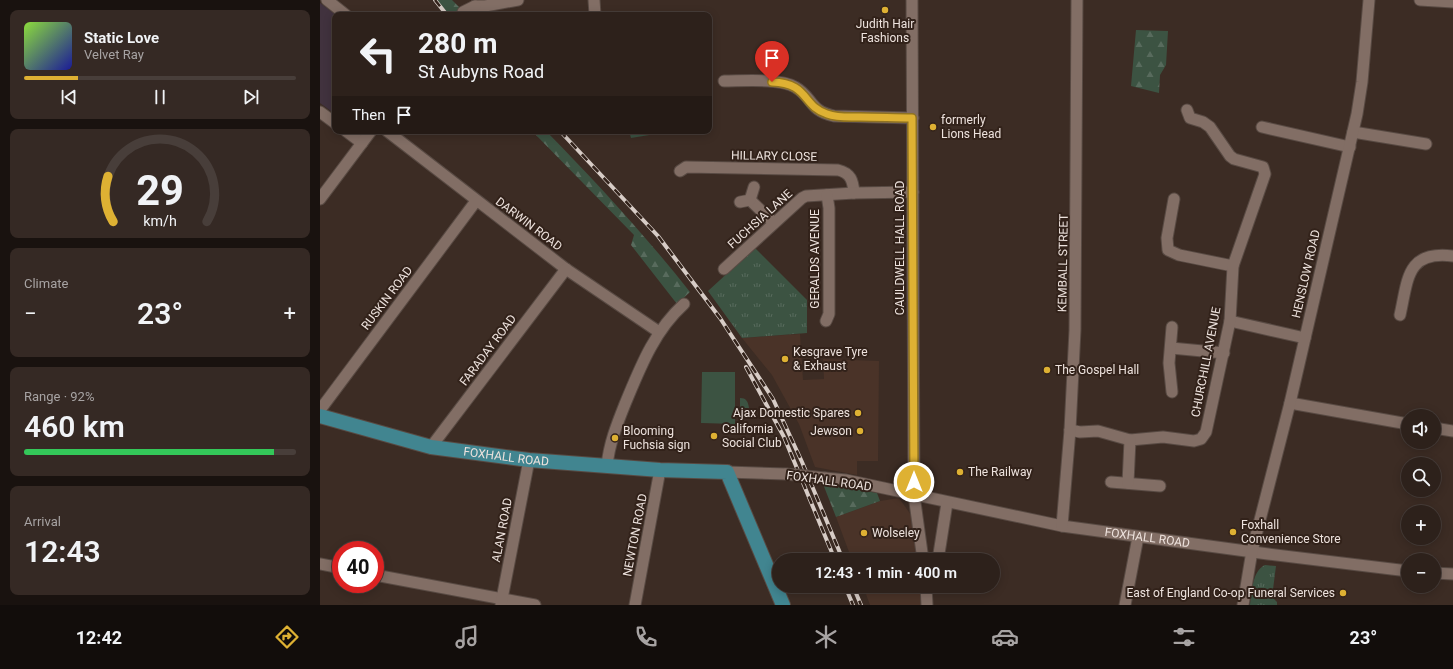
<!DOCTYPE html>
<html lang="en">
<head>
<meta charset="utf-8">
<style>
	:root { --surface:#2d211b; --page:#352924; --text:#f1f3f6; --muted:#a7a3a3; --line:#483e3a; --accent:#deb133 }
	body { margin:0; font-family:Roboto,sans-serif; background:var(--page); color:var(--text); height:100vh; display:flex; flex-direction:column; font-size:15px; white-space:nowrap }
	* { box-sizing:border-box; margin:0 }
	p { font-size:13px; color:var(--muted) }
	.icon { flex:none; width:22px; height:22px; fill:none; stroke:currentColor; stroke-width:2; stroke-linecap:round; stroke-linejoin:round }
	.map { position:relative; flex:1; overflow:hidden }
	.side { display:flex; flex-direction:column; gap:10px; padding:10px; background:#19120f; width:320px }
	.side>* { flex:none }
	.banner { position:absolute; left:12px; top:12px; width:380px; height:122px; border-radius:8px; box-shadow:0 2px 10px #0003,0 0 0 1px var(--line); background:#2d211b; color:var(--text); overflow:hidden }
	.buttons { position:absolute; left:1081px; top:409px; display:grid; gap:8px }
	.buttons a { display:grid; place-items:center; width:40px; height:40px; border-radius:50%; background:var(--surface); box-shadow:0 2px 10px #0003,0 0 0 1px var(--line); font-size:20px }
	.speed { position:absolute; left:12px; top:541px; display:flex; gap:8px; font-size:20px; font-weight:700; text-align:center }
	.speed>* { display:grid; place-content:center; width:52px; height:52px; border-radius:50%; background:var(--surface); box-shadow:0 2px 10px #0003,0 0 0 1px var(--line); line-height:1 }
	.speed .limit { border:6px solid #d22; background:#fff; color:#111 }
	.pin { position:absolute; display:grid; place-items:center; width:34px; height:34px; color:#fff; margin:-41px -17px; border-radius:50% 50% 50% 0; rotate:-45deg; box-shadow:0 0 4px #0007 }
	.pin .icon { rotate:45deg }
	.me { position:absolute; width:44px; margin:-22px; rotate:0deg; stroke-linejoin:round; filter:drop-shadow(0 0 3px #0008) }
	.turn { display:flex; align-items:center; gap:14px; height:84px; padding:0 20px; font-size:18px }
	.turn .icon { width:52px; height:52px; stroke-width:2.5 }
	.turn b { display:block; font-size:28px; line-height:34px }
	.then { display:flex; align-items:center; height:38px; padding:0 20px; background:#0003; gap:8px; font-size:15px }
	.big { font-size:30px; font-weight:600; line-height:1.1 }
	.side .tile { flex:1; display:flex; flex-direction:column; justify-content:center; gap:6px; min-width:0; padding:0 14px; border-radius:8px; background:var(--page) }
	.side .dial { align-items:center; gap:0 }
	.dial svg { height:104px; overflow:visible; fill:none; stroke:var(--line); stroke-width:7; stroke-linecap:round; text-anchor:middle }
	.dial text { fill:var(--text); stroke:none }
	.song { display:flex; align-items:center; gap:12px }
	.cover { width:48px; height:48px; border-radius:6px; background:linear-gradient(135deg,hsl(90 70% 55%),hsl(240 70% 35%)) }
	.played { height:4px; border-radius:2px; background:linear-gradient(90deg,var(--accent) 20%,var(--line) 20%) }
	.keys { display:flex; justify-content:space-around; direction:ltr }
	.heat { display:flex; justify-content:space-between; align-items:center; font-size:22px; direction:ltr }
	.charge { height:6px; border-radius:3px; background:linear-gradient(90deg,#34c759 92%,var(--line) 0) }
	.trip { position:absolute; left:452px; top:553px; width:228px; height:40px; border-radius:20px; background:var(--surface); box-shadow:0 2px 10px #0003,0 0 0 1px var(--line); font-weight:600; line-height:40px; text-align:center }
	.tab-bar { display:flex; height:64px; justify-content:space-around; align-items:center; background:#120d0b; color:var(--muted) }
	.tab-bar .icon { width:28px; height:28px }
	.tab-bar .selected { color:var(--accent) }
	.tab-bar b { font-size:18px; color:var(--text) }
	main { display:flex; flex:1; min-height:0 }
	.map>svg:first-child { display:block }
</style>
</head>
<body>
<main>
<section class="side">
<div class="tile">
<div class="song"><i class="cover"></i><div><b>Static Love</b><p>Velvet Ray</p></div></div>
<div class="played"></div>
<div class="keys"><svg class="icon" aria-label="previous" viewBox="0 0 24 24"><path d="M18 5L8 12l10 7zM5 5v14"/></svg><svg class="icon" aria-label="pause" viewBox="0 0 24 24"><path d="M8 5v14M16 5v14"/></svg><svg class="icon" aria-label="next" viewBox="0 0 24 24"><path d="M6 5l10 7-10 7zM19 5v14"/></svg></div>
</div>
<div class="tile dial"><svg viewBox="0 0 100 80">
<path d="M14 69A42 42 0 1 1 86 69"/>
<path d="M14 69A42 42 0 0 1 10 34" stroke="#deb133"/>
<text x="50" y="56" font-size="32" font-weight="700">29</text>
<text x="50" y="72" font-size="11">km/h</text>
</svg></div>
<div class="tile"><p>Climate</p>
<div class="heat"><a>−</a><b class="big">23°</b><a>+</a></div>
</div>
<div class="tile"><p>Range · 92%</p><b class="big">460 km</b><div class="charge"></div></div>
<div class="tile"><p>Arrival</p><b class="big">12:43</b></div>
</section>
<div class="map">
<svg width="1133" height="605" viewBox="0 0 1133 605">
	<defs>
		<pattern id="forest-firs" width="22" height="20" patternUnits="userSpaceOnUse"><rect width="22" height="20" fill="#3c5342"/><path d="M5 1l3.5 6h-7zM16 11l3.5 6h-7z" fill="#586b5d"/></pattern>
		<pattern id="park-tufts" width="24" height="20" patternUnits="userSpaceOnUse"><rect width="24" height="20" fill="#3c5342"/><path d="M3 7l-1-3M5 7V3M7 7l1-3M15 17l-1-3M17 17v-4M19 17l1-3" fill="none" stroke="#586b5d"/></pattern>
	</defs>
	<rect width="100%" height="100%" fill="#3c2c24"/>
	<path fill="#4a3328" d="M480,334l3,46 21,-1 -1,-20 56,2 -1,100h-21v14l-42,-8 -16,-43 -27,-49 -30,-37z
		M579,498l12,17 6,45h-65l-16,-43 44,-16z
		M543,586h57l2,19h-52z"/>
	<path fill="#41323e" d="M0,3l16,12h-1v99l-15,-11z"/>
	<path fill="#3c5342" d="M309,131h45l-43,7z
		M382,372h33v52l-34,-1z"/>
	<path fill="url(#forest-firs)" d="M115,0h17l8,8 -7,7h-4z
		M816,30l32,1 -2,34 -6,10 -1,18 -28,-7z
		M212,131h14c51,52 99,104 144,161l-13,12 -46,-59 3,-10z
		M503,484l54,9 3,8 -44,16z"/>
	<path fill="url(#park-tufts)" d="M435,248l52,52v33l-65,5 -34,-47z
		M420,398c6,0 8,3 9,10h-9z
		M945,565l11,1 -4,31 5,5v3h-27c2,-13 2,-34 15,-40z"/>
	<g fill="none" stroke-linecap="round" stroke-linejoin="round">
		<defs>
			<g id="minor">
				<path d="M7,0l19,15"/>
				<path d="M274,0l1,15"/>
				<path d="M592,0l2,495 9,65"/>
				<path d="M1100,0l33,2"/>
				<path d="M155,6h10l33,-6"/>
				<path d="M143,12l12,-6"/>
				<path d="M404,81c19,0 56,-3 71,6 18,10 14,24 39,29l79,2"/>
				<path d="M0,112l15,11"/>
				<path d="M942,127l88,20"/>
				<path d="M26,131l16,12"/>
				<path d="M67,131l179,138 93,63"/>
				<path d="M1033,132l73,12"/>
				<path d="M360,171l6,-4 152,3c13,3 15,11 16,23"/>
				<path d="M0,199l51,-68"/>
				<path d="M854,199l-7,39 1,12 11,5 54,11"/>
				<path d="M430,200l24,23"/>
				<path d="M420,202l10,-2 4,-13"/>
				<path d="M404,269l78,-71 4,-2 48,-3 59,-1"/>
				<path d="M1080,315c8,-35 6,-65 53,-59"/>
				<path d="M506,321l3,-7v-106l-2,-13"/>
				<path d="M910,321l75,17"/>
				<path d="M851,348l53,5"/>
				<path d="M852,392l-3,-29 3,-36"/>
				<path d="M970,403l118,21"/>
				<path d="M0,410l156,-209"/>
				<path d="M1114,428l19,3"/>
				<path d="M750,430l10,2 18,-1 32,9 33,-3 31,4 7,-2 5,-7 24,-111 3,-55 32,-92 -2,-7 -29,-8 -4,-3 -20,-29 -7,-5 -13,-4 -3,-8"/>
				<path d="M111,447l135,-178"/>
				<path d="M287,466c2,-22 10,-42 18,-62 15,-36 29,-73 59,-100"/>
				<path d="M407,472l59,2"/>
				<path id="s1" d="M505,478l21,2 216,46 206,28 140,17"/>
				<path d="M791,482l49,4"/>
				<path d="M808,483l2,-43"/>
				<path d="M742,526l8,-96 5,-100 2,-330"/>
				<path d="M618,560l9,-57"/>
				<path d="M0,564l21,4"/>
				<path d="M1114,573l19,1"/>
				<path d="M55,575l160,30"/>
				<path d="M606,586l1,19"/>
				<path d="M181,604l28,-144"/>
				<path d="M315,605l25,-135"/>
				<path d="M805,605l13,-68"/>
				<path d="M923,605l9,-54 38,-148 67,-289 5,-32 7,-82"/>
			</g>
			<g id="major">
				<path id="s2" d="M0,416l111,31 98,13 131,10 67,2 56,133"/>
			</g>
		</defs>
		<use href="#minor" stroke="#584a43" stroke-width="13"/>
		<use href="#major" stroke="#584a43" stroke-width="16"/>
		<use href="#minor" stroke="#826e65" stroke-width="11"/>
		<use href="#major" stroke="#418590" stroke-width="14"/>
		<defs>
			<path id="rail" d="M115,0l12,15
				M240,131l98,105 62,82 53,81 29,63 41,98
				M426,367l38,70 51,123
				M525,586l8,19
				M533,586l8,19"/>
		</defs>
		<use href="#rail" stroke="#d7ccc6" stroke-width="4"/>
		<use href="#rail" stroke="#32221a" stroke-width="2.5" stroke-dasharray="8" stroke-linecap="butt"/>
		<defs>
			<path id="minor-bridge" d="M466,474l39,4"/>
		</defs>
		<use href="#minor-bridge" stroke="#584a43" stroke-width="13" stroke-linecap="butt"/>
		<use href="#minor-bridge" stroke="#826e65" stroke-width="11"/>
	</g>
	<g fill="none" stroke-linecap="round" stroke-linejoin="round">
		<defs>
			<path id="route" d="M452,82c37,1 30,24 55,32 11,4 22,3 33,3 18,0 35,1 52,1l2,364"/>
		</defs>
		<use href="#route" stroke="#907321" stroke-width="10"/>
		<use href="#route" stroke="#deb133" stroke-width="7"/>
	</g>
	<g fill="#deb133" stroke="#32221a" stroke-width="1.5">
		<circle cx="565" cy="10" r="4"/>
		<circle cx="613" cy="127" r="4"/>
		<circle cx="465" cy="359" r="4"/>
		<circle cx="727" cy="370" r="4"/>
		<circle cx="538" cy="413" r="4"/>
		<circle cx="540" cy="431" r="4"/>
		<circle cx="394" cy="436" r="4"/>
		<circle cx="295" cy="438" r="4"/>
		<circle cx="640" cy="472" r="4"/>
		<circle cx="913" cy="532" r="4"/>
		<circle cx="544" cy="533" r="4"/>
		<circle cx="1023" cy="593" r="4"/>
	</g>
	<g text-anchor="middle" stroke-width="4" stroke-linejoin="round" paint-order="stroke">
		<g font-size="12" fill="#ede2dd" stroke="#32221a" text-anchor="start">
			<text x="565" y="28" text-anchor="middle">Judith Hair<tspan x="565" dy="14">Fashions</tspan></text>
			<text x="621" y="124">formerly<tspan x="621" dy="14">Lions Head</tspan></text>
			<text x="473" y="356">Kesgrave Tyre<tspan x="473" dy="14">&amp; Exhaust</tspan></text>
			<text x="735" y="374">The Gospel Hall</text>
			<text x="530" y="417" text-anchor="end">Ajax Domestic Spares</text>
			<text x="402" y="433">California<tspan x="402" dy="14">Social Club</tspan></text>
			<text x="303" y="435">Blooming<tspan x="303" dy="14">Fuchsia sign</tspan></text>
			<text x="532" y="435" text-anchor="end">Jewson</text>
			<text x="648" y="476">The Railway</text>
			<text x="921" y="529">Foxhall<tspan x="921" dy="14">Convenience Store</tspan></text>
			<text x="552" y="537">Wolseley</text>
			<text x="1015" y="597" text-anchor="end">East of England Co-op Funeral Services</text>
		</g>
		<g font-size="12" fill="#ede2dd" stroke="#32221a">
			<text transform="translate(454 156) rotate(1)" y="4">HILLARY CLOSE</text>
			<text transform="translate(440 219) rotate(-42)" y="4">FUCHSIA LANE</text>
			<text transform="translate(209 224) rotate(37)" y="4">DARWIN ROAD</text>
			<text transform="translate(580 248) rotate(-90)" y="4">CAULDWELL HALL ROAD</text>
			<text transform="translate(495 259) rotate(-90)" y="4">GERALDS AVENUE</text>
			<text transform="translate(743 263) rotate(-89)" y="4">KEMBALL STREET</text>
			<text transform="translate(986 274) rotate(-77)" y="4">HENSLOW ROAD</text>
			<text transform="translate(67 298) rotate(-53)" y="4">RUSKIN ROAD</text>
			<text transform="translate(168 350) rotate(-53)" y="4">FARADAY ROAD</text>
			<text transform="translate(886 362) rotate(-79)" y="4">CHURCHILL AVENUE</text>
			<text dy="4" stroke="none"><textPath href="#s2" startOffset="191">FOXHALL ROAD</textPath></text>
			<text transform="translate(509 481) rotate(8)" y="4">FOXHALL ROAD</text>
			<text transform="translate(182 530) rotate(-79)" y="4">ALAN ROAD</text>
			<text transform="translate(315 535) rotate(-79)" y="4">NEWTON ROAD</text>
			<text dy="4" stroke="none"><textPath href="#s1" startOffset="328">FOXHALL ROAD</textPath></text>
		</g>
	</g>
</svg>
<div class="buttons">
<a><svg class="icon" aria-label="sound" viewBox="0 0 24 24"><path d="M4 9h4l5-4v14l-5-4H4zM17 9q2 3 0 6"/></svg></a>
<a><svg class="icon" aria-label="search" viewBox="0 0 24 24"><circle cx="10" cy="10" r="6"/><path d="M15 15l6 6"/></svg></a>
<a>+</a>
<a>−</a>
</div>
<div class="speed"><div class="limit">40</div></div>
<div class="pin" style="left:452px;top:82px;background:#d93025"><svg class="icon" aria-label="arrive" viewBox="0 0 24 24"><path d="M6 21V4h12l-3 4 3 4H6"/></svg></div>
<svg class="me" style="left:594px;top:482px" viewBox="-20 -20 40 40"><circle r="17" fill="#deb133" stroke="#fff" stroke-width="3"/><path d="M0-11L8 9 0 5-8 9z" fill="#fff"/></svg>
<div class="trip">12:43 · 1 min · 400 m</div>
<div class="banner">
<div class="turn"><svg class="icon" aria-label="left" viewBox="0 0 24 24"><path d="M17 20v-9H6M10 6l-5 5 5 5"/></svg><div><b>280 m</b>St Aubyns Road</div></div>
<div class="then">Then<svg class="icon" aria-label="arrive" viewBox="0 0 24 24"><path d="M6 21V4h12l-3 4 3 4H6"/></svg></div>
</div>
</div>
</main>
<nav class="tab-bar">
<b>12:42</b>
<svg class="icon selected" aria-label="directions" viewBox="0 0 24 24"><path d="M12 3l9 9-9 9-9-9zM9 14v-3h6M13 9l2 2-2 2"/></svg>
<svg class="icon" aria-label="music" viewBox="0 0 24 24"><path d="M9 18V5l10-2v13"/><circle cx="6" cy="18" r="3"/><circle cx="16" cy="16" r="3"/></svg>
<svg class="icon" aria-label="phone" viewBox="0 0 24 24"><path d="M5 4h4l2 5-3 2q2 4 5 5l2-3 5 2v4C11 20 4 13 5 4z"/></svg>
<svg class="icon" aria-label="climate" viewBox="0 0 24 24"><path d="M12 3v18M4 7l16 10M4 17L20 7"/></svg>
<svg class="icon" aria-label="car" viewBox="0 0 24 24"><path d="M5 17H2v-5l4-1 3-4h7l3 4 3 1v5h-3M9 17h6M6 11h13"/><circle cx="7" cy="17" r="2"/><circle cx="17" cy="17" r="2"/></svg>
<svg class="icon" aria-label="filters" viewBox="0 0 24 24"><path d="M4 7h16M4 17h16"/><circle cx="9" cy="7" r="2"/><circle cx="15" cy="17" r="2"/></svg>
<b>23°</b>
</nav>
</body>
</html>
